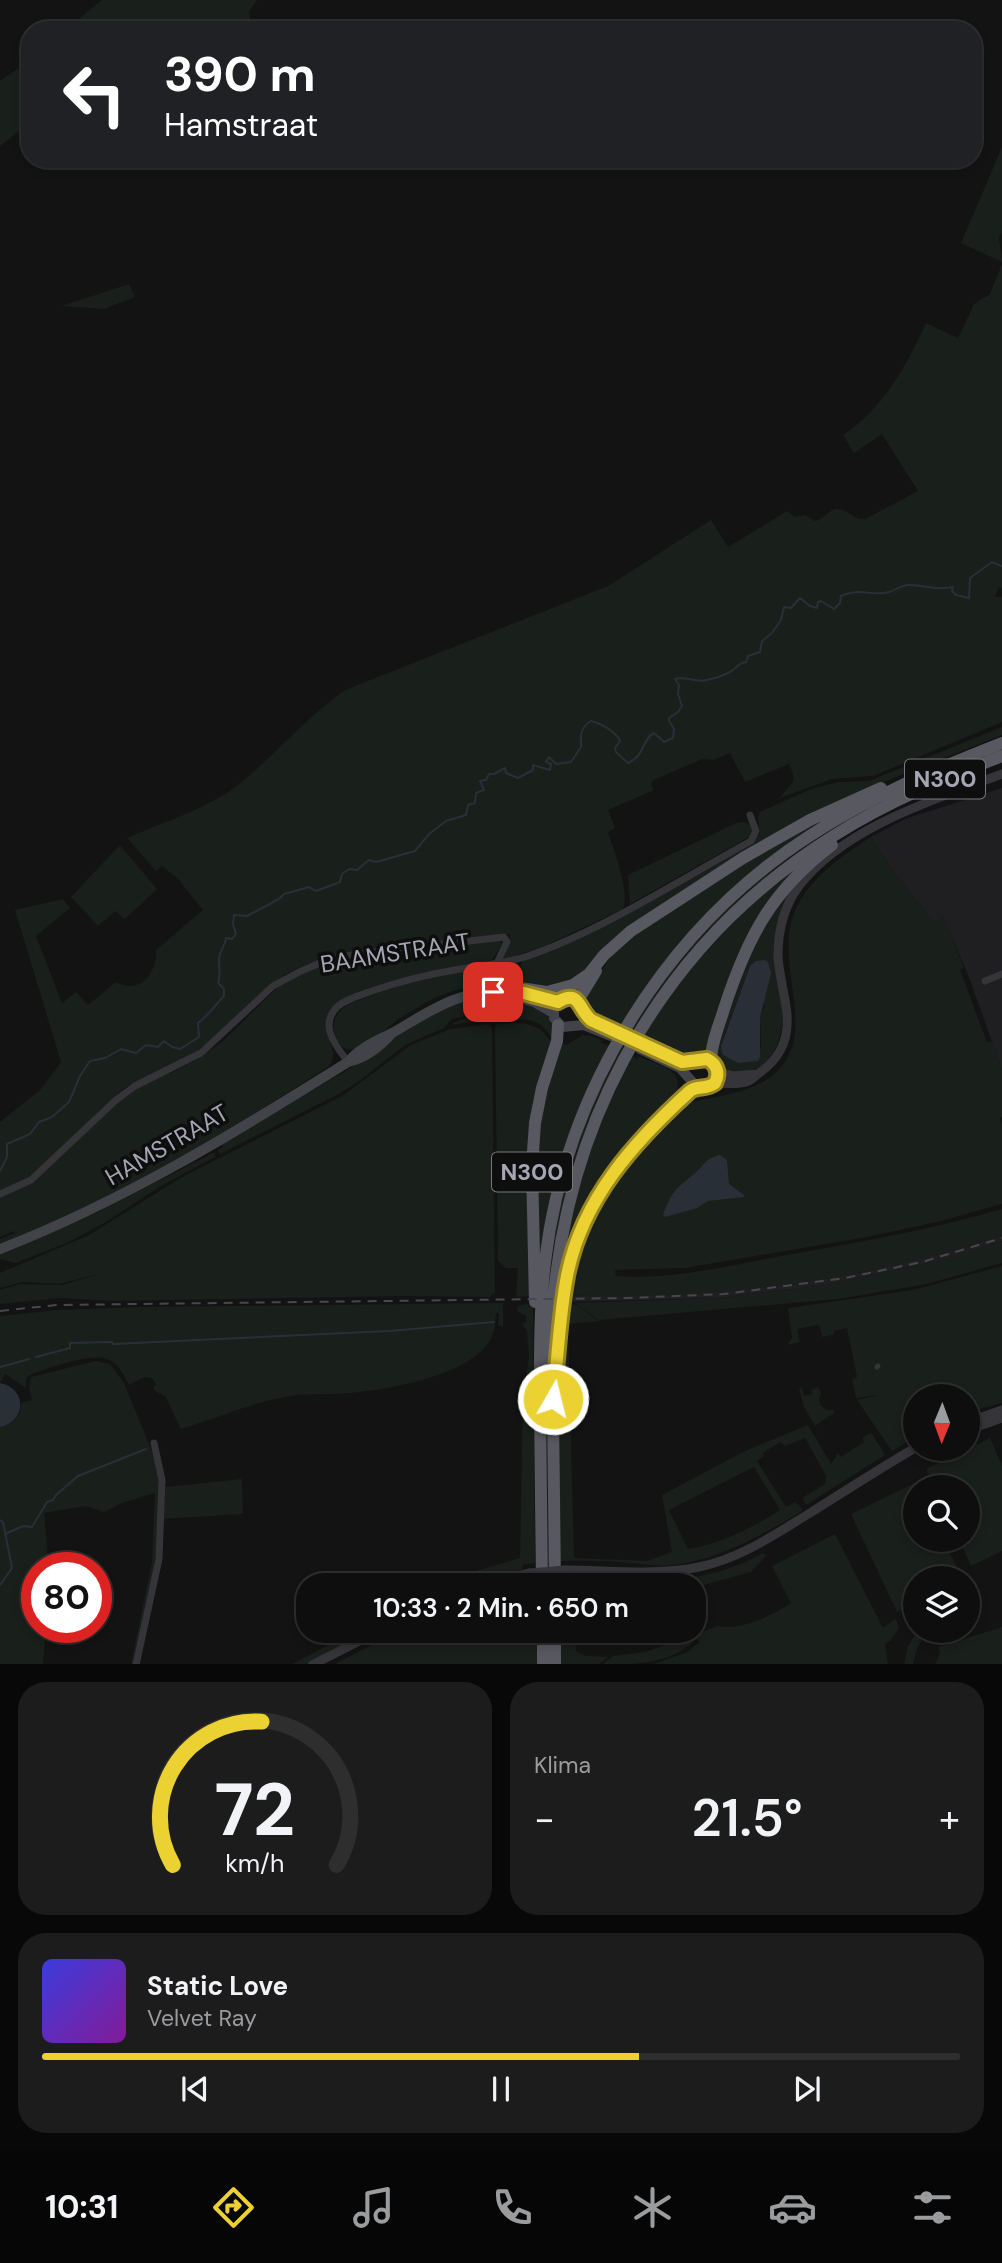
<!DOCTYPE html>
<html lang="de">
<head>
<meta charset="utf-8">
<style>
	:root { --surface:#0e0e0f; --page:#1c1c1d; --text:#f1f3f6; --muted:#9b9c9e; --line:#2e2e2f; --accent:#ecd133 }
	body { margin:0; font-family:"DM Sans",sans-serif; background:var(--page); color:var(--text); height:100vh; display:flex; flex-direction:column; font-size:26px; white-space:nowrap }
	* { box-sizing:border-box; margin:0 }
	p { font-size:23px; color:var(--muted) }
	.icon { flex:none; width:38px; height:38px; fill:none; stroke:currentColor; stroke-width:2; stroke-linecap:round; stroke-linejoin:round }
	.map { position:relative; height:1664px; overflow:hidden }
	.details { display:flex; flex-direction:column; gap:18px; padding:18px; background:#080808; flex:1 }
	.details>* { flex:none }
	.banner { position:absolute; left:21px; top:21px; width:961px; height:147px; border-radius:28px; box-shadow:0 4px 10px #0003,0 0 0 2px var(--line); background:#202124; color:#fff; overflow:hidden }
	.needle { width:46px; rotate:181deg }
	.tools { position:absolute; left:903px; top:1384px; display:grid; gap:14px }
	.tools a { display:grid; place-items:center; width:77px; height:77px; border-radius:50%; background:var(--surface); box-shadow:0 4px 10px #0003,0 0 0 2px var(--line); font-size:35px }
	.speed { position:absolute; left:21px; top:1552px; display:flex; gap:14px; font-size:35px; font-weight:700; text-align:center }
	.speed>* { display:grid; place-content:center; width:91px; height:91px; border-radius:50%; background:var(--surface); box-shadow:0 4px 10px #0003,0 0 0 2px var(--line); line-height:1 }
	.speed .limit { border:10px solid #d22; background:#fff; color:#111 }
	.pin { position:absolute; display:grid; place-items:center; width:60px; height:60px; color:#fff; margin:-30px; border-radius:14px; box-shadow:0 4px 10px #0006 }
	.me { position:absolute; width:77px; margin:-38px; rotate:8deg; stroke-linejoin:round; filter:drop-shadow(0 0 5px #0008) }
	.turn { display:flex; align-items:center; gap:24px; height:147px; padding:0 28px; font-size:32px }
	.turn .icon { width:91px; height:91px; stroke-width:2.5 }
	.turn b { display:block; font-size:49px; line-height:60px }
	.big { font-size:52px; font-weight:600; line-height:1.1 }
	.details .tile { flex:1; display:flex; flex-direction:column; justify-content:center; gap:10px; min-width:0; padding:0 24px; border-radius:28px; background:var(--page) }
	.details .dial { align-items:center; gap:0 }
	.dial svg { height:182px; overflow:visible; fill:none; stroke:var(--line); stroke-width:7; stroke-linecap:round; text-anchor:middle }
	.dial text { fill:var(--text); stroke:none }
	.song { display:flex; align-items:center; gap:21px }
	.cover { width:84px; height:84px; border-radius:10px; background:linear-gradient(135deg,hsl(240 70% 55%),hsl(290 70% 35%)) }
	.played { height:7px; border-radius:4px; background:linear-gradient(90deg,var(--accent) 65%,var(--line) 65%) }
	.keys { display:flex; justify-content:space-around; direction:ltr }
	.heat { display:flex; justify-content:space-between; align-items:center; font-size:38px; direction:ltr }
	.details .tiles { flex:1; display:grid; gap:18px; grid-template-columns:1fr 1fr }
	.tile:last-child { grid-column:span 2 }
	.trip { position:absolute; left:296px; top:1573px; width:410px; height:70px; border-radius:28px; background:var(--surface); box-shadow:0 4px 10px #0003,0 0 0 2px var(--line); font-weight:600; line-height:70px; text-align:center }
	.menu { display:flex; height:112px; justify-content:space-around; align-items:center; background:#060606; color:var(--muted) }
	.menu .icon { width:49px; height:49px }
	.menu .selected { color:var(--accent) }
	.menu b { font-size:32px; color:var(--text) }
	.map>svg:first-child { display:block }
</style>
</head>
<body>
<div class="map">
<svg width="1002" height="1665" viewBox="0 0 1002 1665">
	<rect width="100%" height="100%" fill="#131314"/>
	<path fill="#1f1f21" d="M1002,788v282l-32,-90 -27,-64 -6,6h-4l-40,-51 -22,-34 34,-18z
		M1002,1235v6l-35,12 -46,12 -95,20 -106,13 -151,4 1,-6 166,-6 127,-18 84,-20z"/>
	<path fill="#191f1b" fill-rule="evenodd" d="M102,0h155l-8,11 1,9 -10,10h-73l-7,-8 -11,8h-84z
		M30,60v63l-30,23v-65z
		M1002,147v84l-3,6 3,25 -41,-19z
		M1002,264v324l-3,-1 -4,10h7v125l-129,54 -41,3 -52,19c10,-15 19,-13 9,-34l-44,18 -15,-29 -16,7 -11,-1 -50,21 -2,4 3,6 -46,20 7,18 -7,4c6,20 22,58 15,77l-83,39 -35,11 -2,-1 7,-14v-10l-173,21 -33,10 -16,8 -12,8 -59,56 -21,15 -73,37 -89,85 -34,18v-70l40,-32 21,-28 -46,-152 48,-11 7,9 -34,28 26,67 14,-11 12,13 28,-23c24,13 41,-9 40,-32l47,-40 -25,-31 -16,-13 -6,5 -29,-33c32,-14 81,-30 108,-51 39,-30 70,-69 110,-97l263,-104 103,-66 17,27 59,-36 8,6 10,-2 10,6c8,-1 13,-11 21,-12 11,-1 18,11 29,10l53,-28 -36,-57 -28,19 -11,-18c40,-26 64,-70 83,-112l32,15 16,-34 16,-10z
		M129,284l6,13 -31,12 -42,-3z
		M1002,727v8l-123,49 -47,22 -232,151 -33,28c-48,1 -98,-8 -142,18 -9,6 -19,11 -28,17 -14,11 -35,36 -54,28 -13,-15 -13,-31 4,-43 54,-24 111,-33 168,-43l3,2 -5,12 2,2 5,-8 2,-9 229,-116 9,-12 -2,-16 2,-5 51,-23 27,-7 31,-1z
		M1002,747v6l-207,105 -155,164 -80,200 -8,363 -6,1 -3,-245 11,-116 20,-76 24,-60 47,-85 68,-85 43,-39 93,-64z
		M852,802l-94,67 -137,160 -29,-11 -11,-17 29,-43 32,-28 96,-65z
		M744,822l7,3 2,6 -4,6 -119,67 -2,-29 108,-52z
		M871,837l22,34 40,51h4l6,-7 21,53 -4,2 27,72 5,-1 10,29v47l-2,1 2,7v79l-61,17 -74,16 -182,31 -70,2 1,6c54,4 107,-9 160,-19 76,-14 151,-26 226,-48v26c-96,32 -196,51 -297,58 -46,3 -92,2 -138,3l3,-25 31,-76 83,-97 8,4c25,-6 56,-9 77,-24 56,-40 2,-111 26,-167 14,-33 47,-55 76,-74z
		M842,841l1,2c-10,7 -22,14 -30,23 -6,7 -32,47 -33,54 -7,43 18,107 -13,141 -13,13 -28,13 -45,9l-6,-9 -2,-10 28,-87 33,-63 53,-50zM750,966l14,40 -4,12 1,29 -39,7 -1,-9z
		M120,845l37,44 -32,30 -10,-8 -17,15 -27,-29z
		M803,861l-31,39 -64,155 -25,4 -44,-22 14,-25 79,-93z
		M496,939l7,4 -11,17 -43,8 -96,27 -27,27c-1,17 15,31 2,45l-134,85 -82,45 -112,48v-6l15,-6 -1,-2 -14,6v-41l29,-12 93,-87 32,-20 19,-5 25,-13 25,-18 56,-55 23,-14 37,-13z
		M495,997l34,7 19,9 7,16 -4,8c-4,-6 -8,-12 -16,-15 -15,-7 -65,0 -84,3 14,-12 36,-3 48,-19l-1,-3 -9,9 -37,7 -8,9 -39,17 -48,38 -22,13 -115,58 -2,-4 5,-3 -2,-3c42,-25 84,-49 126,-74 47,-29 90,-71 148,-73z
		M524,1023l16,6 11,12 -9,39 -12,216 -14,1 2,-29h-12l-8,-7 -3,-233 2,-4z
		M488,1024l4,4 3,269 -1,-4 -4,4 -82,-1 -296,5 -51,-3 -61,6v-14l20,-6 42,1 37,-11 -40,10 -36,-2 -23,6v-15l89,-38 93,-58 160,-81 69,-51 39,-16z
		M583,1035l9,1 12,5h-5l11,6 -24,50 -48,198 -3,-151 24,-101 7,2z
		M629,1055l9,4v-3c10,5 37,12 39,23 2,8 -2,10 4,16l-62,67 -54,109c-7,-69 37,-152 64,-216z
		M215,1152v5l-54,29 -55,36 -37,20 -53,21 -16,-4v-5l94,-40z
		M1002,1241v22l-75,21 -89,15 -239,21 -24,-17 145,-5 106,-13 95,-20z
		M1002,1266v137l-34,9v-16h-53v42l-23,13 -35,-51 21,-5 -22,3 -4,-19 5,-2 -10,-49 -13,3 -1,4 -11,2 -2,-10 -3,-2 -20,4 3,13 -13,3 5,-7 -4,-30 125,-18z
		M503,1303v24l-5,-2 1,-11 -3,-1c-1,6 0,15 -3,21 -15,41 -106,56 -144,59 -20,2 -40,0 -59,3 -37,6 -73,22 -109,33l-16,-33 -10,-5 -2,-4 3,-2 -4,-7 -8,-1 -15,8c-4,-8 -9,-18 -16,-23 -16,-13 -63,6 -81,12l-6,4v10l-21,-14 -5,9v-67l57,-6 81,-3z
		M528,1304l1,3h4l2,256 -13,2 1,5 -21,3 -37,12 -24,1 21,-11 58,-17 3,-165 6,-36 -2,-26 -5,-7 4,-2v-6l-9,-5v-3l4,-3z
		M569,1304l8,1 22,16 -31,3 6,234 73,3 25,-9 -10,-57 85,-45 61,-25 23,39 7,-11 3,4 23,-15 -2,-4 8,-5 3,2 12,20 -79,50 -4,-7 23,-14 1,-8 -21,-38 -20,8 -5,-4 -17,11 1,3 -7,5 29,46 9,-5 7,6v3c-40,25 -104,60 -152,54 -26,-4 -64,-5 -92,-4l3,-191 4,-63zM754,1467l26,43c-28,18 -58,33 -92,39l-19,-39z
		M96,1361l14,3 14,19 32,78 3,21 -2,70 -23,112h-3l21,-102 3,-69 -33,10 -18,9 -18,-6 -42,7 5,55h-12v60h9l-3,36 -43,1v-238c13,-3 21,-10 21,-24l11,-3 -3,-14 2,-9z
		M817,1386l4,6 -2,8 2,6 6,4h7v3l-19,13 -11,-19 -5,-18 3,-2 2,9 8,-2 -1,-4 6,-2z
		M990,1438l12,27v86l-31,15 -12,-26h9v-52l-33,-1 -9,-18z
		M242,1479l1,35 -82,5 3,-30 2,-2z
		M917,1482l3,5 -5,1v52h29l18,38h-47v26l-18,8 -46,-98z
		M835,1534l48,94 13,-10 3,10 -9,13 -5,2 3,21h-234l33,-12 13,-10 -4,-3c-23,25 -61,26 -93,25l10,-8 32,-4 73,-26c22,5 55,-11 73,-23l-19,-37z
		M763,1553l2,1v3l-14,15 -58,16v-2l-134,-1v-5c72,-2 137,11 204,-27z
		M1002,1627v37h-67l5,-11 -2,-6z
		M355,1631h17l-66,33 -16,1z
		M399,1631h138l1,33 -205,1z
		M560,1631h15l1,20 10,5 22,1 -9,7h-38z
		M917,1631l10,1 -10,16 -4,16h-9l4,-18z"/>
	<path fill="#292f37" d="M765,960l3,2 3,11 -11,45v39l-2,4 -20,2 -16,-9 -1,-8 29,-80 6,-5z
		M720,1155l7,5 2,24 15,11v2l-36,4 -11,7 -32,9 -2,-2c8,-22 12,-26 30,-40 10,-8 12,-17 27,-20z
		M0,1383c27,5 27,38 0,44z"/>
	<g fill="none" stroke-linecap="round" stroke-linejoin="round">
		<path stroke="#292f37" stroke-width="2" d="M0,1171l7,-14v-13l23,-10 9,-12 13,-5 17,-15 11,-26 10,-15 15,-3 16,-9 15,4 10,-8 12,2 6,-6 8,6 8,2 19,-12 -1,-14c11,-8 17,-18 26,-27v-7l-6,-6c4,-10 -1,-20 2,-29 2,-6 5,-8 6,-16l6,1 4,-5 -3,-10 1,-9 13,1 32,-17 5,-5 25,-7 7,4 24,-9 2,-8 7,-5 8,1 12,-10 7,2 39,-11 14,-17 17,-13 20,-6 2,-10 7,-2 1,-10 8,-3 -4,-9 6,-1 3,-6h5l11,-6 1,5 12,5 15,-8v-5l17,5 1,-6 -5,-2 3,-5 7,7 15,-2 10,-15c0,-10 -2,-19 10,-26 9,2 26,11 29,20l-5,7 1,4 12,11c18,-8 13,-23 26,-30l10,9 9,-4 1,-9 -5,-8v-3l9,-6 4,-6 -4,-12 1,-9 -4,-6c11,-3 21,4 32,1 6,-1 15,-4 21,-7 8,-3 9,-10 18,-11l2,-6 12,-4 2,-11 10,-8 9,-13 3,-13 7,1 9,-10 10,8 7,2 1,-6 3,-1 13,8 6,-6 1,-7c17,-9 32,1 48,-4 7,-2 12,-7 20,-7 19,0 23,6 44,2l-1,4 4,4 13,3 1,-20 22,-16 10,4
			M36,1357l34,-9v-5l42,-1 1,2 276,-13 105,-9
			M0,1367l29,-8
			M0,1520l3,2 9,46 -12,17
			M5,1534l18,-8 9,1 15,-25 6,-2 3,-5 22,-19 68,-27"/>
		<path stroke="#343439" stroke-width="5" d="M877,1367l1,-1"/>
		<path stroke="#343439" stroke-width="7" d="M985,981l17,-7
			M348,1062c-12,-16 -30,-37 -10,-56 9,-7 23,-11 34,-15 29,-10 58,-17 88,-22 23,-4 46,-6 68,-13 75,-26 153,-77 223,-115l5,-10 -6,-16
			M0,1194l31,-14 85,-80 19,-14 66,-33 72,-67 28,-15 26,-11 30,-6 147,-17 3,5 -10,21
			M136,1665l23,-106 3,-79 -8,-37"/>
		<path stroke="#343439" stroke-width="9" d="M717,1071l16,5 25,-2
			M715,1083c10,0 22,2 31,-1 6,-2 9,-6 13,-9 21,-14 30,-34 28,-59 -2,-19 -8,-39 -9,-58 0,-25 6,-50 21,-70 45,-59 137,-87 203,-112
			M968,1422l34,-12
			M968,1430l34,-12
			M565,1570c44,0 90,6 134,-3 42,-9 75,-32 111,-54 35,-22 69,-44 105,-65
			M475,1586l55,-13
			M312,1665l67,-34"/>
		<path stroke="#424249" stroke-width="10" d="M504,993l30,9 19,11
			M528,994l30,8
			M611,1036l-27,-11 -22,2 -8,-9v-11l10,-9 11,1 12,18 26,13
			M640,1049l40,19 17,19 9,1 11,-10c3,-29 -20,-14 -35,-16l-39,-18
			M348,1062c12,-15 29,-21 46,-30 38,-22 64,-42 112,-40
			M0,1249c124,-48 236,-117 348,-187 17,-4 32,-15 44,-29"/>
		<path stroke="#585861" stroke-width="12" d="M500,992l20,-4 27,4 26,-7 16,-11 15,-19 27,-24 112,-73 67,-38 71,-32
			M575,999l7,-5 14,-23
			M711,1061c0,-18 8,-35 13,-52 23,-71 47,-118 108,-164
			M535,1302l-3,-136 3,-43 7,-35 15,-47 1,-16
			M559,1351c8,-103 22,-148 94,-224 13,-13 27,-32 44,-40
			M542,1586c-1,-59 -1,-117 -2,-175 0,-50 -1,-99 5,-149 20,-171 121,-334 266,-427 60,-39 125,-66 191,-92
			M555,1586c-1,-60 -1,-120 -2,-180 -1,-37 -3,-74 1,-111 18,-191 117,-358 281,-460 52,-33 110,-57 167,-79
			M543,1631v34
			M555,1631v34"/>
		<path stroke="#47474e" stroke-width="2" stroke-dasharray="9 7" stroke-linecap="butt" d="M0,1311l56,-6 572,-7 96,-4 121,-16 77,-16 80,-24"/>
		<path stroke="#343439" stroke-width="9" d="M530,1573l35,-3"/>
		<path stroke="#424249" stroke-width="10" d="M613,1030l30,14"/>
	</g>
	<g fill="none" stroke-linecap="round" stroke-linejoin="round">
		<defs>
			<path id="route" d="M493,992l31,1 34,9c22,-13 20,7 33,18l91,42 25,-3c10,5 13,14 8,24 -9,7 -17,2 -25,8 -56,51 -108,108 -123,185 -8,41 -9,83 -14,123"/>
		</defs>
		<use href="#route" stroke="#998821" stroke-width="18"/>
		<use href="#route" stroke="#ecd133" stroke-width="12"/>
	</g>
	<g text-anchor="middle" stroke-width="7" stroke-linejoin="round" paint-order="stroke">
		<g fill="#0e0e0f" stroke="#787882" stroke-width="2">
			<rect x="905" y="759.5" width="80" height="39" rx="5"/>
			<rect x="492" y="1152.5" width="80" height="39" rx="5"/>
		</g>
		<g font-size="23" font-weight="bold" fill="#a5a6b4">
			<text x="945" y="787">N300</text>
			<text x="532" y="1180">N300</text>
		</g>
		<g font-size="24" fill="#a5a6b4" stroke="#0e0e0f">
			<text transform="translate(395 953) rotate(-9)" y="8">BAAMSTRAAT</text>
			<text transform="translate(167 1145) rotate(-30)" y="8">HAMSTRAAT</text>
		</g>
	</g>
</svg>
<div class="tools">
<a><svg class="needle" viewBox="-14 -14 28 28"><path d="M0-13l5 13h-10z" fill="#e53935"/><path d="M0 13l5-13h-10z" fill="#9b9c9e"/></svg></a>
<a><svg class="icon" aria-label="search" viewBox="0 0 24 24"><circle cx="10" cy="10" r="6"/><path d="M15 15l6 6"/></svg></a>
<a><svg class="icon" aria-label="layers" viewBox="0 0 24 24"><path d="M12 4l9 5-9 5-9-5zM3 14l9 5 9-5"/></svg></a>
</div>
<div class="speed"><div class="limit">80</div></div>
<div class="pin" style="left:493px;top:992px;background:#d93025"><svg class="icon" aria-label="arrive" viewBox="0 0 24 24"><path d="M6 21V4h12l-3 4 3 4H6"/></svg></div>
<svg class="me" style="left:553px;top:1399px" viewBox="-20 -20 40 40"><circle r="17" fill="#ecd133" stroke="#fff" stroke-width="3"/><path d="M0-11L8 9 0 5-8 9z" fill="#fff"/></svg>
<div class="trip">10:33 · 2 Min. · 650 m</div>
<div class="banner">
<div class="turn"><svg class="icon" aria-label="left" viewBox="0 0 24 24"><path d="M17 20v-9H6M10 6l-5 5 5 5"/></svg><div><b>390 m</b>Hamstraat</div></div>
</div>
</div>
<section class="details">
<div class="tiles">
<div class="tile dial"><svg viewBox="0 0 100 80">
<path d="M14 69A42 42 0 1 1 86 69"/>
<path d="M14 69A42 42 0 0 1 53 6" stroke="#ecd133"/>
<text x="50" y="56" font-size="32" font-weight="700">72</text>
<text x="50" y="72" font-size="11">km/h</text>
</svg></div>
<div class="tile"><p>Klima</p>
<div class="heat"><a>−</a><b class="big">21.5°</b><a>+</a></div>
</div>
<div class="tile">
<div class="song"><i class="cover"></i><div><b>Static Love</b><p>Velvet Ray</p></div></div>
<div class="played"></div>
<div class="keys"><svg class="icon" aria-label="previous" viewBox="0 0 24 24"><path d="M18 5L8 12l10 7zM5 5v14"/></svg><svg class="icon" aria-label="pause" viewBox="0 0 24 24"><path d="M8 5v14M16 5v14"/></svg><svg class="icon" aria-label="next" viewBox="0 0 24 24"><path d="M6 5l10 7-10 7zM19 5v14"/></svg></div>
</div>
</div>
</section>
<nav class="menu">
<b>10:31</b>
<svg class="icon selected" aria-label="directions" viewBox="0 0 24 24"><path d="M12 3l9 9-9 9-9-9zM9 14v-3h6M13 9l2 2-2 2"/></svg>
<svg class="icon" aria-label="music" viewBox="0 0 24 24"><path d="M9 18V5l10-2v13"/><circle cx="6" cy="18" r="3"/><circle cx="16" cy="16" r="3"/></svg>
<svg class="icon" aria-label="phone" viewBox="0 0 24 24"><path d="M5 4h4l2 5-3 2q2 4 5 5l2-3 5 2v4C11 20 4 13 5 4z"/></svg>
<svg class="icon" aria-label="climate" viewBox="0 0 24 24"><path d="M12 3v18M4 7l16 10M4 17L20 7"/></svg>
<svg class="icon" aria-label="car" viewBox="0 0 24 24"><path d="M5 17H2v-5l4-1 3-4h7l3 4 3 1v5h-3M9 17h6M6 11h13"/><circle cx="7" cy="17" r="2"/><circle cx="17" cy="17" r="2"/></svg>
<svg class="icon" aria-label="filters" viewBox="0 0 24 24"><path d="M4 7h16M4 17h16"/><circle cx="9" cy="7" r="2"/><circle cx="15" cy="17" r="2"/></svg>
</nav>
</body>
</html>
